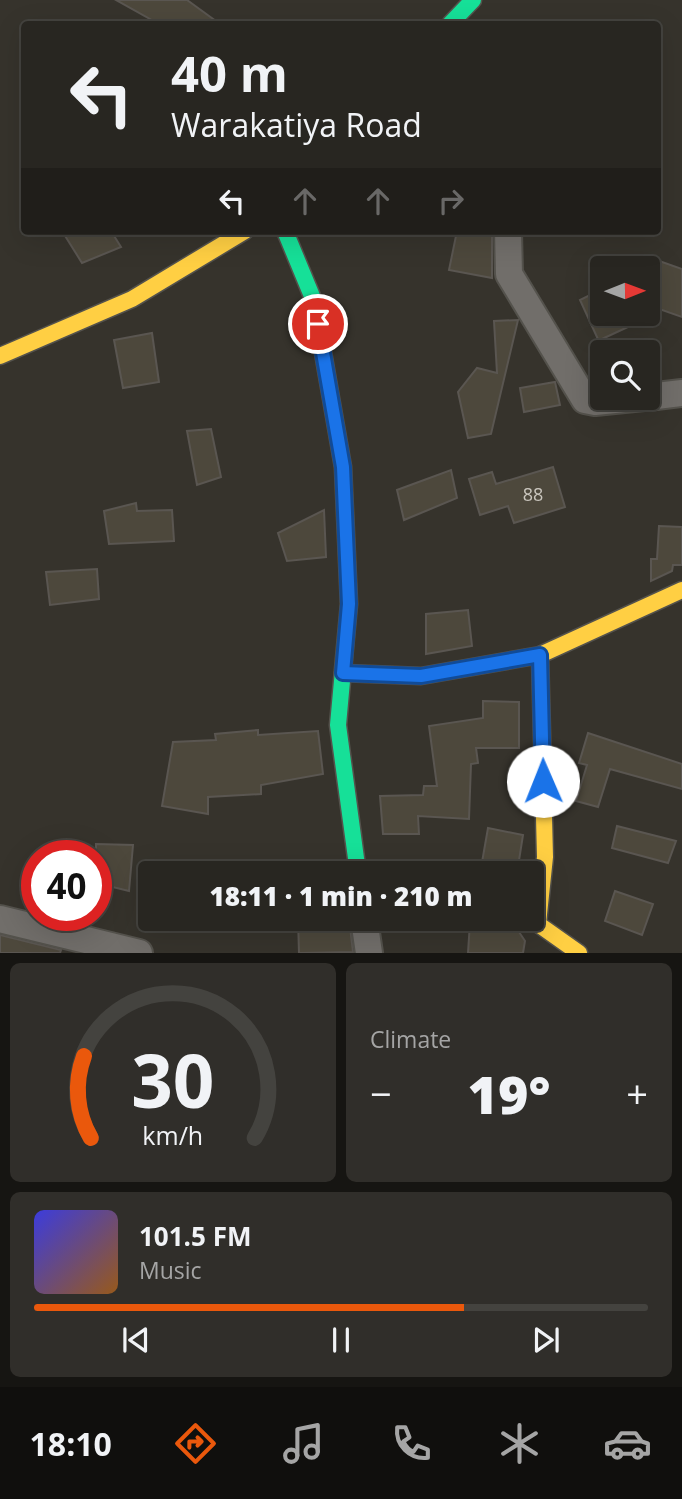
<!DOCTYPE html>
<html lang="en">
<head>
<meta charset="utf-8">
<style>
	:root { --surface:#282621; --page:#302e2a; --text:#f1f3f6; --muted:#a5a5a5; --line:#44433f; --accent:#ea580c }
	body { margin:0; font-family:"Open Sans",sans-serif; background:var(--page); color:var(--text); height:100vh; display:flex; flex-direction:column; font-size:26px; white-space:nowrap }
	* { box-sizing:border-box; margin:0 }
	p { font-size:23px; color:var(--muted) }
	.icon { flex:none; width:38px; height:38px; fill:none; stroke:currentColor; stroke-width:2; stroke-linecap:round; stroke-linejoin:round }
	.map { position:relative; height:953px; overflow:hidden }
	.details { display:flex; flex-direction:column; gap:10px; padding:10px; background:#161512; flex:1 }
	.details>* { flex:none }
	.guide { position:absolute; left:21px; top:21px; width:640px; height:214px; border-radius:7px; box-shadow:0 7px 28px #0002,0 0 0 2px var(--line); background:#282621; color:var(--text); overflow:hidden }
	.needle { width:46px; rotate:89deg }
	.buttons { position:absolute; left:590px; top:256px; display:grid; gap:14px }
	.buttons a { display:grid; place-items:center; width:70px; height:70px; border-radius:7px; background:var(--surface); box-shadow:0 7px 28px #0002,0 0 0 2px var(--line); font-size:35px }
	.speed { position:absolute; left:21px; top:840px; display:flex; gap:14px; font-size:35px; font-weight:700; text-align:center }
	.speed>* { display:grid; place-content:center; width:91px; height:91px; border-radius:50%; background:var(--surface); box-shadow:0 7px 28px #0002,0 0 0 2px var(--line); line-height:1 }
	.speed .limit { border:10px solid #d22; background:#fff; color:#111 }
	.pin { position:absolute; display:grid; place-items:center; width:60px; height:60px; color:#fff; margin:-30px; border:4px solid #fff; border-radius:50%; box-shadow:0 2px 7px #0007 }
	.me { position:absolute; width:77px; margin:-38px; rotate:359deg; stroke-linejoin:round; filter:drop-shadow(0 0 5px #0008) }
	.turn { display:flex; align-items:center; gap:24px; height:147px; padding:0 35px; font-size:32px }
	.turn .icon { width:91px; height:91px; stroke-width:2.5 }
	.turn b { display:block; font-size:49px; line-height:60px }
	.lanes { display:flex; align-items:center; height:66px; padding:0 35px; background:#0003; justify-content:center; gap:35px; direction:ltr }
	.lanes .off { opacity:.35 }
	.big { font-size:52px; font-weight:800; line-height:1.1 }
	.details .card { flex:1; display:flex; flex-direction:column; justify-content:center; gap:10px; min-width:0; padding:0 24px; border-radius:10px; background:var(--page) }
	.details .dial { align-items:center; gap:0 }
	.dial svg { height:182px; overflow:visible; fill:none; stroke:var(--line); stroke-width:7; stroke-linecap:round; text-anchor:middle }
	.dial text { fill:var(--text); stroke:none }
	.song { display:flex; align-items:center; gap:21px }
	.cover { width:84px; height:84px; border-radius:10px; background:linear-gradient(135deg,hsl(240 70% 55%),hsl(30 70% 35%)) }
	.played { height:7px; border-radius:4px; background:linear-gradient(90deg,var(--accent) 70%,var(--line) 70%) }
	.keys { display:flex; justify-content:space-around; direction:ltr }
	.heat { display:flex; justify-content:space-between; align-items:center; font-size:38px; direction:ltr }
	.details .tiles { flex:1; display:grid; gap:10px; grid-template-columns:1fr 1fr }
	.card:last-child { grid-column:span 2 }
	.trip { position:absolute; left:138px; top:861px; width:406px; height:70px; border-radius:7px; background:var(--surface); box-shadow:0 7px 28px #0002,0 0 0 2px var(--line); font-weight:800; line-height:70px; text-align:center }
	.menu { display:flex; height:112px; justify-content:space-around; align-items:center; background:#100f0d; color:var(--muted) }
	.menu .icon { width:49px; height:49px }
	.menu .current { color:var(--accent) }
	.menu b { font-size:32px; color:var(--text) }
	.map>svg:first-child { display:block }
</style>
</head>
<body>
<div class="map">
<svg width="682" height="953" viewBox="0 0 682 953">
	<rect width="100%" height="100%" fill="#36332c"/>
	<path fill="#4d483c" stroke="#5a5651" stroke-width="2" d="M116,0h71l33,24h-61z
		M62,231h49l10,16 -39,16z
		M457,231h35v47l-43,-8z
		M648,257l34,12v48l-34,-12z
		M602,289v24h20l6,14 -26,12v9l-22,-48z
		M518,320l-27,114 -23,4 -10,-46 19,-24 20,5 -3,-52z
		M152,333l7,49 -36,6 -9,-48z
		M555,382l5,23 -36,7 -4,-24z
		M211,429l10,48 -24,8 -10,-54z
		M553,467l12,40 -51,16 -6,-17 -28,9 -11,-36 23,-7 4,12z
		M451,470l6,28 -53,22 -7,-30z
		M136,503l1,8 35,-1 2,31 -65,3 -5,-33z
		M324,510l2,47 -39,4 -9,-28z
		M659,526l23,1v38h-9l-1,6 -21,10v-22h6z
		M97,569l2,30 -49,6 -4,-33z
		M468,610l4,36 -46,8v-40z
		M483,701l36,1v46h-43l2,15 -7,1 -2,55 -51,-3 1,18h-36l-3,-38 43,-1 1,-9h13l-8,-60 54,-8z
		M258,730v5l60,-4 5,43 -62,11v9l-53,3v17l-46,-8 11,-64 43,-2 -1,-6z
		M588,733l94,31v25l-72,-20 -12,38 -22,-6 11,-36 -8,-2z
		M617,826l59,15 -8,22 -56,-15z
		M488,828l35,7 -6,38 -36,-5z
		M96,844l37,1 -4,46 -33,-8z
		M615,891l38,13 -11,31 -37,-14z
		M298,919h51l4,33 -54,1z
		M496,919h21l2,13 6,9 -2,12h-55l2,-31 25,1z
		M0,935l61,15 -1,3h-60z"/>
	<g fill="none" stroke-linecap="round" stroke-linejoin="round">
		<defs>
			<path id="street" d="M508,231l1,43 76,126 10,2 49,-5
				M648,397l34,-4
				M0,919l139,34
				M364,919l5,34"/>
			<path id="fast" d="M450,24l23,-24
				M285,231l29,70 29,166 6,137 -11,121 20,148"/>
			<path id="slow" d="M0,356l132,-57 113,-68
				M540,655l5,202 -7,67 41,29
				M343,673l78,3 119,-21 142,-65"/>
		</defs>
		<use href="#street" stroke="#54524c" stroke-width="30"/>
		<use href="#fast" stroke="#54524c" stroke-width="19"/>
		<use href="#slow" stroke="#54524c" stroke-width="19"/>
		<use href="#street" stroke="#716e6a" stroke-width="26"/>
		<use href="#fast" stroke="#16e098" stroke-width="16"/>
		<use href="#slow" stroke="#ffcf43" stroke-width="16"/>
	</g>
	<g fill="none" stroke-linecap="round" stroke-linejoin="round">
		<defs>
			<path id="route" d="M318,324l25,143 6,137 -6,69 78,3 119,-21 3,126"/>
		</defs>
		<use href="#route" stroke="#114b97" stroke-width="18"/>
		<use href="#route" stroke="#1a73e8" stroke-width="12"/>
	</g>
	<g text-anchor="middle" stroke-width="7" stroke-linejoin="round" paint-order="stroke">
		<g font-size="18" fill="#cac6be">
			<text x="533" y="501">88</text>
		</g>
	</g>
</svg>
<div class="buttons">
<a><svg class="needle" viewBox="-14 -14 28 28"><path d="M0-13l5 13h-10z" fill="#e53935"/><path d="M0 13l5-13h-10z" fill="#a5a5a5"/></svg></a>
<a><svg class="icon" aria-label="search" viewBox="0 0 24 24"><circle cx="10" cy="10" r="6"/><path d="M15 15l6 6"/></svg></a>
</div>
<div class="speed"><div class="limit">40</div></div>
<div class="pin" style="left:318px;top:324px;background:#d93025"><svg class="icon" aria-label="arrive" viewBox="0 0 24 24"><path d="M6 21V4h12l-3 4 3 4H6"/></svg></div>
<svg class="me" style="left:543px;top:781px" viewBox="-20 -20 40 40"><circle r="19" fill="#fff"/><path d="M0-13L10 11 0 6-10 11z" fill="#1a73e8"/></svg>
<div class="trip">18:11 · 1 min · 210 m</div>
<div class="guide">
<div class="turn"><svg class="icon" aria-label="left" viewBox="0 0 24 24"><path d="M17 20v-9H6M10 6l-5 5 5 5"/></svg><div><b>40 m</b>Warakatiya Road</div></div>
<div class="lanes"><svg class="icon" aria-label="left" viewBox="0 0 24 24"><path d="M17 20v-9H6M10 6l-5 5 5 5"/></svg><svg class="icon off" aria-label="ahead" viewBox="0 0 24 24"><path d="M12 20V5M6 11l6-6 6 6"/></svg><svg class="icon off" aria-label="ahead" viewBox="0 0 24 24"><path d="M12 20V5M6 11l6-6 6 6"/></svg><svg class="icon off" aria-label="right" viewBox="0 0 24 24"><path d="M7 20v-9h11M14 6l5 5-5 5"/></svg></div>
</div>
</div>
<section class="details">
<div class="tiles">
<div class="card dial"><svg viewBox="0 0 100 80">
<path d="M14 69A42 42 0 1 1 86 69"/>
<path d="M14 69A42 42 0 0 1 11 33" stroke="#ea580c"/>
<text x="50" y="56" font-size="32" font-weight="700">30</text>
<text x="50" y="72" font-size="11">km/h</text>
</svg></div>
<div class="card"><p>Climate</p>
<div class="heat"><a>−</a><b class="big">19°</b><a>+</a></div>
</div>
<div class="card">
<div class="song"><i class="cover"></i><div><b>101.5 FM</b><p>Music</p></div></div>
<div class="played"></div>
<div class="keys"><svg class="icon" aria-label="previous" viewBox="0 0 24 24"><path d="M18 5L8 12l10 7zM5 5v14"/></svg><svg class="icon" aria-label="pause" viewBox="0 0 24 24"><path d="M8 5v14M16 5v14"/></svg><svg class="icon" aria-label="next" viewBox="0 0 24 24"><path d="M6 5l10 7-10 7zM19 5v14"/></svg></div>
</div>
</div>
</section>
<nav class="menu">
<b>18:10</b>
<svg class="icon current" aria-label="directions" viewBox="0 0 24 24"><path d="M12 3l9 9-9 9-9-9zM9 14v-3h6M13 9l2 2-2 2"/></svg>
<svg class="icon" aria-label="music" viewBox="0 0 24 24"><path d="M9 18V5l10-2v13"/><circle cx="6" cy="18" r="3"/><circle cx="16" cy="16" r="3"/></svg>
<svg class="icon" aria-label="phone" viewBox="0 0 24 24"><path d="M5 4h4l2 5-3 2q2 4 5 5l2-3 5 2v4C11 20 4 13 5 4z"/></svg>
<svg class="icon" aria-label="climate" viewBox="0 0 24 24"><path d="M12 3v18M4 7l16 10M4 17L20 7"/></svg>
<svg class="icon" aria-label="car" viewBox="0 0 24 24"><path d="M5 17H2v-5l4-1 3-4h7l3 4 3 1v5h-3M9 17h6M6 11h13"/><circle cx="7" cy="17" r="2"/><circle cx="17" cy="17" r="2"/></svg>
</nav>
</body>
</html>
